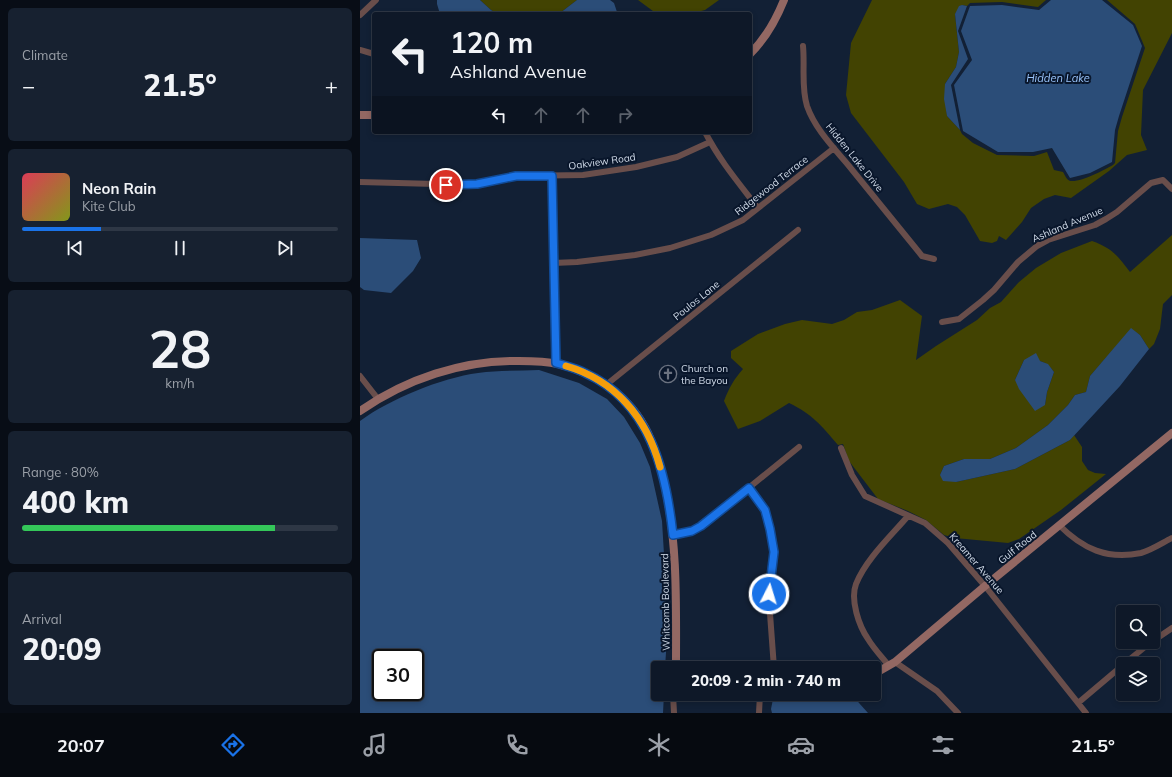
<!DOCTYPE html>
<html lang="en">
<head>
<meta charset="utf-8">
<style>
	:root { --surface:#0e1828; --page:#172130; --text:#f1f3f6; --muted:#9ba0a8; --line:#2e3745; --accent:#1a73e8 }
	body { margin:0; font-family:Mulish,sans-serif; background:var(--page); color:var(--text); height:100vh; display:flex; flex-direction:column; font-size:15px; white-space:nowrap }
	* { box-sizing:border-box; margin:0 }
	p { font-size:13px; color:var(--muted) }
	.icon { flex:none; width:22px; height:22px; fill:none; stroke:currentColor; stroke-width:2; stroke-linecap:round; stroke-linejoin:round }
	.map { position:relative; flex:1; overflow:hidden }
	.panel { display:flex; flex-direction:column; gap:8px; padding:8px; background:#080d16; width:360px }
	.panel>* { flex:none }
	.top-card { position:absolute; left:12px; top:12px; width:380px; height:122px; border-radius:4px; box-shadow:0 2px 6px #0003,0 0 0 1px var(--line); background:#0e1828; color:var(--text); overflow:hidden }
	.controls { position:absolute; left:756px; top:605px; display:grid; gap:8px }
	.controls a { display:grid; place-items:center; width:44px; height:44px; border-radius:4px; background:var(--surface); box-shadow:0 2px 6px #0003,0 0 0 1px var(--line); font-size:20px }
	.speed { position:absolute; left:12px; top:649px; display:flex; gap:8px; font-size:20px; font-weight:700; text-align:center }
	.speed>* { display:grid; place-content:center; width:52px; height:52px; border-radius:50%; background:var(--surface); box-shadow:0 2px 6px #0003,0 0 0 1px var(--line); line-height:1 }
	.speed .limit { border:2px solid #111; border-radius:6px; background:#fff; color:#111 }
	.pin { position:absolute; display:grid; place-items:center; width:34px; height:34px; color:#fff; margin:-17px; border:2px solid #fff; border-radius:50%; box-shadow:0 1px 4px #0007 }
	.me { position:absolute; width:44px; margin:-22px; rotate:5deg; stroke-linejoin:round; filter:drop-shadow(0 0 3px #0008) }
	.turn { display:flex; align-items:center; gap:14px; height:84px; padding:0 12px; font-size:18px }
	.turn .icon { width:52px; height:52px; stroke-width:2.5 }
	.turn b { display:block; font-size:28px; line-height:34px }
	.lanes { display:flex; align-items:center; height:38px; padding:0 12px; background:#0003; justify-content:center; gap:20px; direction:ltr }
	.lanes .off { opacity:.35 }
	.big { font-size:30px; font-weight:800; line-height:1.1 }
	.panel .widget { flex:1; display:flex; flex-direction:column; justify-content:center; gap:6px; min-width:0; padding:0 14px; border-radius:6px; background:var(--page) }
	.panel .dial { align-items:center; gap:0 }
	.dial b { font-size:52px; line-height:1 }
	.song { display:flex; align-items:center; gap:12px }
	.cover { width:48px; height:48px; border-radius:6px; background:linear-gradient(135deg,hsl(350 70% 55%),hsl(70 70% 35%)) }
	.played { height:4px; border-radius:2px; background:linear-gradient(90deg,var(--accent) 25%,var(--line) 25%) }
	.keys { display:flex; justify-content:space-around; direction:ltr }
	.heat { display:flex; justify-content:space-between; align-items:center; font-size:22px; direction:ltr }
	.charge { height:6px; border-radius:3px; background:linear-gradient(90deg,#34c759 80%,var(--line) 0) }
	.trip { position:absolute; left:291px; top:661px; width:230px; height:40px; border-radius:4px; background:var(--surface); box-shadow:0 2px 6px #0003,0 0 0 1px var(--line); font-weight:800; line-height:40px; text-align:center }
	.dock { display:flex; height:64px; justify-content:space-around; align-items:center; background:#060a10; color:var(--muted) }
	.dock .icon { width:28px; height:28px }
	.dock .selected { color:var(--accent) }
	.dock b { font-size:18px; color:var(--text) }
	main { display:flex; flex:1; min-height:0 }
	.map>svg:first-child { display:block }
</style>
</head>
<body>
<main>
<section class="panel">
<div class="widget"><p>Climate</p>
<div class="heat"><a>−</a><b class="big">21.5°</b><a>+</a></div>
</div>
<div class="widget">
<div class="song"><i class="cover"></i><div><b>Neon Rain</b><p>Kite Club</p></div></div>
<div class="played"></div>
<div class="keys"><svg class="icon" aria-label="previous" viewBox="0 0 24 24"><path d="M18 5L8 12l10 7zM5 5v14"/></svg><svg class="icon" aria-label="pause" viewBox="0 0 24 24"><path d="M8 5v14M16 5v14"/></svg><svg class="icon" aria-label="next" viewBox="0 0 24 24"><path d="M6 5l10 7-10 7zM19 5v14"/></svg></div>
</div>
<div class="widget dial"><b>28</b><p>km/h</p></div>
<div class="widget"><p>Range · 80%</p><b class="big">400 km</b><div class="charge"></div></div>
<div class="widget"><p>Arrival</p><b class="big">20:09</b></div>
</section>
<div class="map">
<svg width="812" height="713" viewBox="0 0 812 713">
	<rect width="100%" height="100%" fill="#122035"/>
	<path fill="#424302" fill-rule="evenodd" d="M120,0h97l-17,13 -6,1h-56l-7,-4z
		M278,0h81l-14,10 -15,4h-33z
		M512,0h174l-8,7 -36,-5 -32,1 -3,3 -5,-1 -7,9 4,38 -3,15 -11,17 2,32 13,14 2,4 11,9 24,12 37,1 13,-4 7,18 9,2c2,3 4,9 8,9 11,1 33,-11 42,-16l2,-2 3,-32 4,-14 23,-69 -10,-24 -28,-24h65v33l-29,57 -2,45 6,15 -20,5 -18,16 -38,27 -16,-3 -11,4 -13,9 -9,14 -16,18 -7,-4 -2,5 -5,2 -12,-2 -15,-26 -8,-8 -9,-3 -19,5 -12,-5 -13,-22 -53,-69 -5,-18 5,-52z
		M812,235v60l-9,9 -3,25 -6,15 -5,5 -9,-14 -9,-6 -41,47 -4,16 -11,3 -7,10 -20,20 -32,23 -26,11h-26l-20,7 -4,9 16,7 59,-13 55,-29 4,-5 8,12v14l6,9 7,3 11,1 -45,36 -42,29 -11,4 -53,-5 -11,-3 -18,-15 -18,-9 -30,-12 -29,-38 -6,-17 -5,1c-16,-19 -26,-31 -49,-42l-29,18 -22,8 -14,-28c5,-13 10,-22 19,-32l-12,-11v-7l27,-17 27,-10 17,-4 30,4 12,-4 13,-8 15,-2 28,-10 22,16 -6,44 20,-14 41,-26 13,-12 11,-6 18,-20 17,-14 25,-15 31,-12c20,7 26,15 38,31zM664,360c15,1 21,-1 30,12l-7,20 -2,13 -30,-25z"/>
	<path fill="#2b4d78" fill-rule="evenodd" d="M77,0h43l11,10 7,4h-58l-3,-10z
		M217,0h33l4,3 3,9 -7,2h-56l6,-1z
		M691,0h51l31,25 9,21 -23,70 -4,14 -3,32 -22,11 -20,5 -18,-30 -19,4h-35l-35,-21 -9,-46 18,-25 -11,-29 9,-25 32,-1 37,5z
		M602,5l5,1 -9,25 10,28 -17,26 9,45 -13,-14 -3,-17 1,-15 11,-17 3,-15 -4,-38 4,-8z
		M0,238l57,2 4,18 -8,13 -22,22 -27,-3 -4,-3z
		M771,328l9,7 9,14 -29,37 -50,54 -55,29 -59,13 -13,-1 -3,-6 4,-9 20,-7h26l26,-11 32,-23 20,-20 7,-10 11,-3 4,-16z
		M676,353l4,8 8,3 6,8 -7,20 -2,13 -10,6 -16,-22 -4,-9 9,-20z
		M179,370l40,13 28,16 17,18 16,26 10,24 12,54 6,100 -3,47h-7v26h6l-1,19h-303v-292c30,-22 81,-43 118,-48 20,-3 41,-2 61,-3zM21,658h34v34h-34z
		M414,694h77l17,19h-96l-1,-4z"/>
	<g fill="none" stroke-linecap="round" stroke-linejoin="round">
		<path stroke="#694e4b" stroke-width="6" d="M0,15l16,-15
			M443,46c2,20 -2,41 4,60 8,23 27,42 42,60 24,30 49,60 73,90l12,3
			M0,50l14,4
			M345,132c15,29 33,50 53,76
			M192,176l4,187
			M0,182l113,3 43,-9 67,-1 53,-8 41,-10 33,-15
			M193,263l24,-1 58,-7 35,-7 41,-13 32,-15 91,-72
			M582,322l17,-3 24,-19 11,-10 24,-28 19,-16 11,-6 47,-15 11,-6 11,-7 34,-29 12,-3 9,9
			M0,376l18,23
			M246,385l192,-155
			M481,448l11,27 13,21 60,27 23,20 37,43 101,127
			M389,488l18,26 6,35 -4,51 5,68
			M699,525c24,24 48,35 82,28 11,-3 21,-10 31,-15
			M313,535l19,-4 11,-6 96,-78
			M793,641l19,-13
			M535,662l42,29 21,22
			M764,664l27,-22
			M529,666c-7,-9 -15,-17 -21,-27 -9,-13 -18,-39 -12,-55 10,-25 35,-48 52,-68
			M313,694l1,19
			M718,703l45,-38
			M399,713l1,-19"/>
		<path stroke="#936863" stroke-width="8" d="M390,54c15,-15 26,-34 34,-54
			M0,115h14
			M0,411c46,-32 102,-51 159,-50 12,0 26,0 39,3 38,9 73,33 90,69 7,15 12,32 16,49 14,61 12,124 12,186
			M431,668h19
			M514,674l21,-12 90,-76 187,-153"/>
	</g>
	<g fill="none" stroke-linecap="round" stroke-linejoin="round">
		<defs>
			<path id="route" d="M86,185l31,-1 39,-8h36l4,187c10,3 20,5 29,10 65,29 81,98 88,162l19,-4 9,-5 48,-38 16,22 5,19 4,23 -5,42"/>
		</defs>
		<use href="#route" stroke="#114b97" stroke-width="10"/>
		<use href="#route" stroke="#1a73e8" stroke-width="7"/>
		<path stroke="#f59e0b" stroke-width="7" d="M206,366c49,14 81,52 94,101"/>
	</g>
	<defs>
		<symbol id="church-ring" viewBox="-11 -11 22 22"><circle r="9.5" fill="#09162b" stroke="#6b7280" stroke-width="1.5"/><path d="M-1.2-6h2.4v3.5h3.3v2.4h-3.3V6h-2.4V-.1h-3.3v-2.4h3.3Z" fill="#6b7280"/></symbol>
	</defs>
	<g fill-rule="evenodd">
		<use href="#church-ring" x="298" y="364" width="20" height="20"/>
	</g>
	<g text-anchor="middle" stroke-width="4" stroke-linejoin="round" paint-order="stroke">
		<g font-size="10" fill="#d1dbe9" stroke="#09162b">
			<text transform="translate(495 157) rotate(51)" y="4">Hidden Lake Drive</text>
			<text transform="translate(242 161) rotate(-8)" y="4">Oakview Road</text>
			<text transform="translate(411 185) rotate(-38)" y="4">Ridgewood Terrace</text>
			<text transform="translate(707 224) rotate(-23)" y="4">Ashland Avenue</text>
			<text transform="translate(336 300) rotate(-39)" y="4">Poulos Lane</text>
			<text transform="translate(657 547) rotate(-39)" y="4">Gulf Road</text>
			<text transform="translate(617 563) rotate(49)" y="4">Kreamer Avenue</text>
			<text transform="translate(305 602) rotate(-91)" y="4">Whitcomb Boulevard</text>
		</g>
		<g font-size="10" fill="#d1dbe9" stroke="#09162b" text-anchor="start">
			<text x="321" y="372">Church on<tspan x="321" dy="12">the Bayou</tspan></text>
		</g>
		<g font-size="11" font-style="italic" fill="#9ac4fb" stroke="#09162b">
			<text x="698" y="82">Hidden Lake</text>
		</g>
	</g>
</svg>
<div class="controls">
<a><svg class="icon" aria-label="search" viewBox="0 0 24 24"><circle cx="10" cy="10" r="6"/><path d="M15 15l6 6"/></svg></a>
<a><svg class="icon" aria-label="layers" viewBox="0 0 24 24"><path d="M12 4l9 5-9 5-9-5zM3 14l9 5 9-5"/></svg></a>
</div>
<div class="speed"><div class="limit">30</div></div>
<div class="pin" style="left:86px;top:185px;background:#d93025"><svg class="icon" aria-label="arrive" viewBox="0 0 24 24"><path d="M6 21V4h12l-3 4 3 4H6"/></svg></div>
<svg class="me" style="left:409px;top:594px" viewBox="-20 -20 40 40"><circle r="17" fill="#1a73e8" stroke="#fff" stroke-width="3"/><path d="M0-11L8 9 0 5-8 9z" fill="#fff"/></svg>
<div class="trip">20:09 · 2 min · 740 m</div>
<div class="top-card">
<div class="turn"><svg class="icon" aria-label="left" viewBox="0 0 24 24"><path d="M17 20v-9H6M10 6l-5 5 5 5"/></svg><div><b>120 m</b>Ashland Avenue</div></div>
<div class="lanes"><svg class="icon" aria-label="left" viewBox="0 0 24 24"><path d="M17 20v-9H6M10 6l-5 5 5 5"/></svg><svg class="icon off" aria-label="ahead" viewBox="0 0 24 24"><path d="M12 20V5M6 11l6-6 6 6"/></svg><svg class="icon off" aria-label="ahead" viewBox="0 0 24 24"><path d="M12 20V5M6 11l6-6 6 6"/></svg><svg class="icon off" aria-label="right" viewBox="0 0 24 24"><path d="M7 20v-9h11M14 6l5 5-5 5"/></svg></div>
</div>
</div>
</main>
<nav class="dock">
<b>20:07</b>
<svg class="icon selected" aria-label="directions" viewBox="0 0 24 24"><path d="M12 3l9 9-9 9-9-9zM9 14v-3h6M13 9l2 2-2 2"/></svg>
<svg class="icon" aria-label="music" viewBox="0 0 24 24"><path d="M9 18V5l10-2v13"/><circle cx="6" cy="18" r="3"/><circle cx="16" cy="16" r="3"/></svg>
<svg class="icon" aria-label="phone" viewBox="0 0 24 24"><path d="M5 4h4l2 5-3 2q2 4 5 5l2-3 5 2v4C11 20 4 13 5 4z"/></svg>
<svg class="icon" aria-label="climate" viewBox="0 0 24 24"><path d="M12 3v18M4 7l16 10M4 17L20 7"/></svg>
<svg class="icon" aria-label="car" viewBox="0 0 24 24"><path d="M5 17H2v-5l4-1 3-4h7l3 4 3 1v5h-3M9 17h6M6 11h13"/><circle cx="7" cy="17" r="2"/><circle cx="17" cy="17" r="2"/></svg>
<svg class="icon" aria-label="filters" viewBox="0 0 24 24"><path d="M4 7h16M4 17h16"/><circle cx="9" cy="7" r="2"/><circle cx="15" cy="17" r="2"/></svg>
<b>21.5°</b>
</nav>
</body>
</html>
